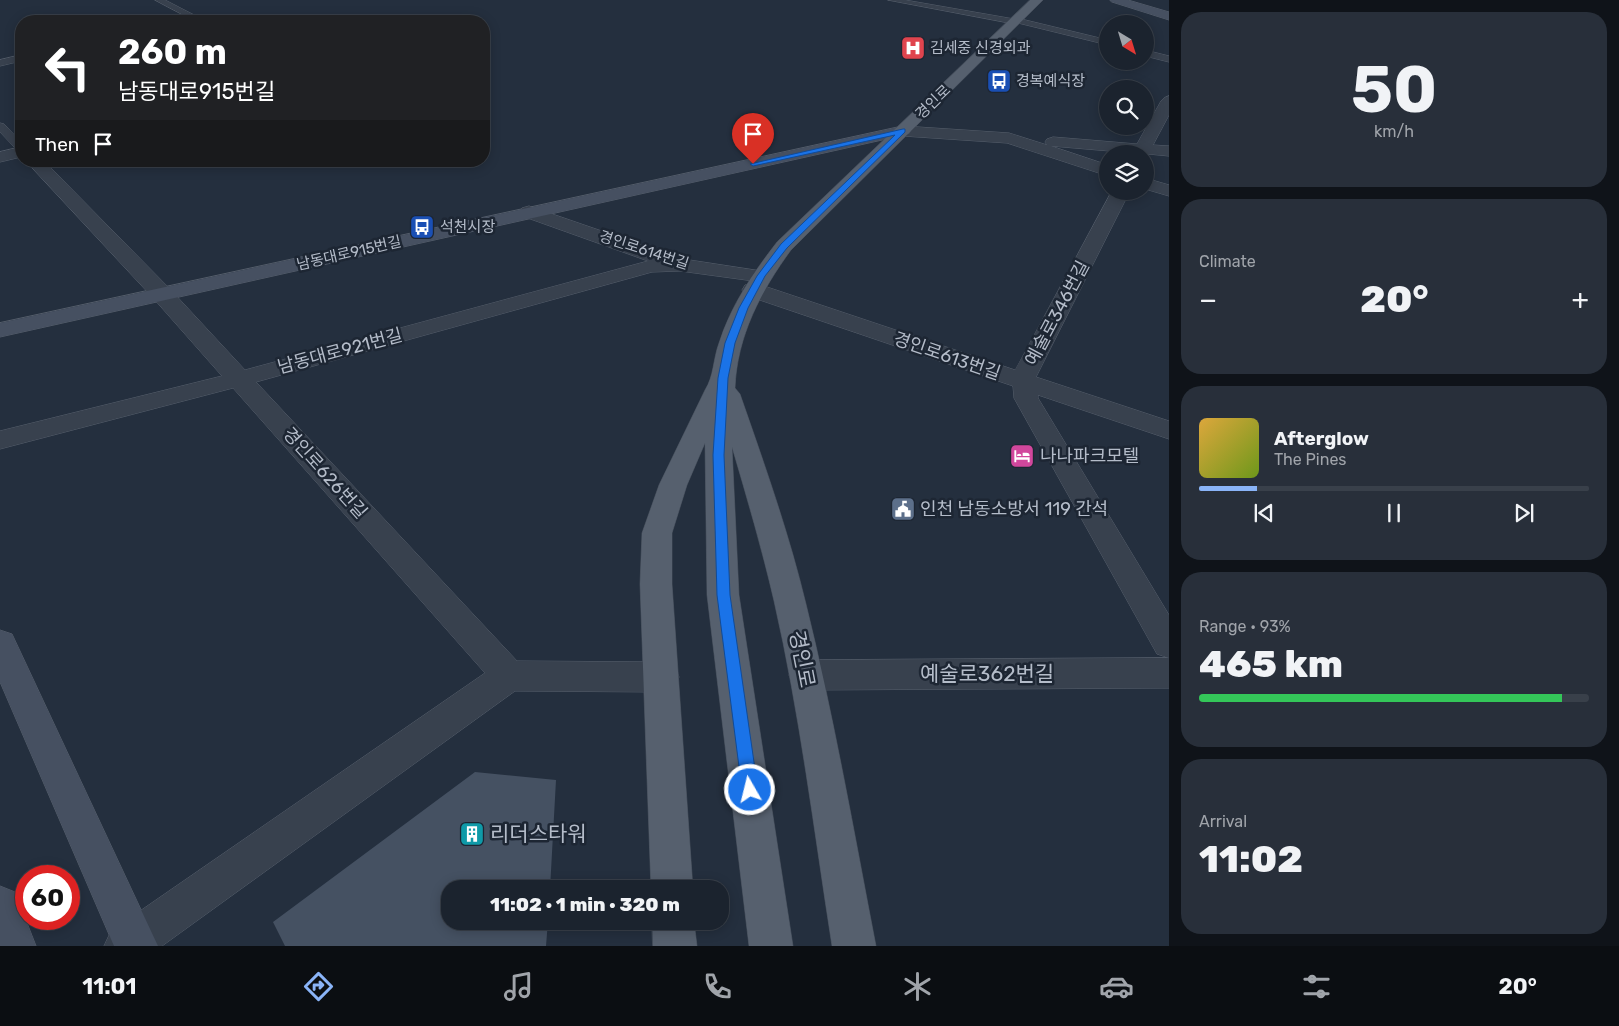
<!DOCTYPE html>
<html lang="en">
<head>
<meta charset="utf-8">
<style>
	:root { --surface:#1b232e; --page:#282f3a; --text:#f1f3f6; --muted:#a0a4aa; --line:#39404a; --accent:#8ab4f8 }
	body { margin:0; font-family:Rubik,"Noto Sans KR",sans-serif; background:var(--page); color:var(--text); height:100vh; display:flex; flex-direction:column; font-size:19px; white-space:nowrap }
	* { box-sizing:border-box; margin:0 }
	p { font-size:16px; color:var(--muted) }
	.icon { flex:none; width:28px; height:28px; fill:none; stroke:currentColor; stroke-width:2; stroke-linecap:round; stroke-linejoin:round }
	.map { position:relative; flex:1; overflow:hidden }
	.side { display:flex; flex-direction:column; gap:12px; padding:12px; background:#0f1319; width:450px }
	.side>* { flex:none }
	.hud { position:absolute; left:15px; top:15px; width:475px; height:152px; border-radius:20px; box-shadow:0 2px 12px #0003,0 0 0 1px var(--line); background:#202124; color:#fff; overflow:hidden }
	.needle { width:32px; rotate:142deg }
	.controls { position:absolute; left:1099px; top:15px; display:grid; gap:10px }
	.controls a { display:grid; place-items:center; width:55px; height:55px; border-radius:50%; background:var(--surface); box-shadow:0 2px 12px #0003,0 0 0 1px var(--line); font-size:25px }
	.speed { position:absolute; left:15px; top:865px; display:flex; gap:10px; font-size:25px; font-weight:700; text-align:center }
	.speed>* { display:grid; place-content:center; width:65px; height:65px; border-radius:50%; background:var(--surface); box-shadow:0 2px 12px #0003,0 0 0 1px var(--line); line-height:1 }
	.speed .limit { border:8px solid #d22; background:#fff; color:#111 }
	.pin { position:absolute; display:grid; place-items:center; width:42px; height:42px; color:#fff; margin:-51px -21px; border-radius:50% 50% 50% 0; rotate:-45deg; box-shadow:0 0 5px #0007 }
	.pin .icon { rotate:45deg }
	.me { position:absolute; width:55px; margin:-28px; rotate:352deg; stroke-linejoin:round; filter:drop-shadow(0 0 4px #0008) }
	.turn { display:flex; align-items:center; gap:18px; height:105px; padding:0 20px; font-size:22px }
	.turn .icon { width:65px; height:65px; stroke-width:2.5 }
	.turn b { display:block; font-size:35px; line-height:42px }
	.then { display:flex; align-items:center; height:48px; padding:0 20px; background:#0003; gap:10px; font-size:19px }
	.big { font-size:38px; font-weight:800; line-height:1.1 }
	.side .card { flex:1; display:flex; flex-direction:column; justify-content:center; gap:8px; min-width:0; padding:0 18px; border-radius:20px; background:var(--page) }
	.side .dial { align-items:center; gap:0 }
	.dial b { font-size:65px; line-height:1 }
	.song { display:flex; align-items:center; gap:15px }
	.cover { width:60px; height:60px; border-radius:8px; background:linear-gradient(135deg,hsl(40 70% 55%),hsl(80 70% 35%)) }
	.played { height:5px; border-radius:2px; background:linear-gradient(90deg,var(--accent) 15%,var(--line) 15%) }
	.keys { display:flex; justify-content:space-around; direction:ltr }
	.heat { display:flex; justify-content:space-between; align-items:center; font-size:28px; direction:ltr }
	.charge { height:8px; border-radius:4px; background:linear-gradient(90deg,#34c759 93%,var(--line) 0) }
	.trip { position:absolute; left:441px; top:880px; width:288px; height:50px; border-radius:20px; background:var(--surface); box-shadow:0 2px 12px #0003,0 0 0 1px var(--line); font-weight:800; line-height:50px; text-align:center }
	.tabs { display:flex; height:80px; justify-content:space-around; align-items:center; background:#0b0e12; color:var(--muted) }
	.tabs .icon { width:35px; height:35px }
	.tabs .active { color:var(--accent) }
	.tabs b { font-size:22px; color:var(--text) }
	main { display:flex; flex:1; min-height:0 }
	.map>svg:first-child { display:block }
</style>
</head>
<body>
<main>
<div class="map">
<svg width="1169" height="946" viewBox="0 0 1169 946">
	<rect width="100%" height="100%" fill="#242f3e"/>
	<path fill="#455162" d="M475,772l81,8 -6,109h-100v32h98l-2,25h-261l-12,-24z"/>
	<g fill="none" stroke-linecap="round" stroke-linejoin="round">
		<defs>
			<path id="lane" d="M155,0h10l37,19 -7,2z
				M888,0h17l109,19 3,-1 91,22v5l-90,-22 -3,1z
				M1145,50l24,6v6l-24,-6z
				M21,55v6l-21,5v-6z
				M0,123l4,1 17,18v9l-4,-1 -17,-18z"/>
			<path id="street" d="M1169,96v19l-16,30 16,1v10l-21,-2 -3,4v-4l-94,-8 57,19v11l-101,-33 -104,-7 -6,-2 -2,-3 2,-3 6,-2 106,7 38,12 -2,-3 2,-3 6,-2 84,7 24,-43 3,-3z
				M21,147v10l-21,5v-10z
				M26,161h18l126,128 75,81 403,-109 -126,-45 -2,-4 2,-4 7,-2 154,53 85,13 3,4 -3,4 -7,2 -81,-11 -28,1 -396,110 261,279 145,1 12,4 5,11 -5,11 -12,4 -147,-1 -353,255h-58l7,-15 374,-258 -252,-285 -233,61v-18l222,-55 -68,-77z
				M1145,178l24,7v11l-24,-7z
				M1112,191h18l-94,186 133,44v18l-131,-44v3l131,217v43l-12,-4 -143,-256 -1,-12 -268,-91 -3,-5 3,-5 8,-1 8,1 254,85z
				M1169,658v30l-363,2 -12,-5 -5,-10 5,-10 12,-5z"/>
			<path id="secondary" d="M1110,0h18l41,12v8l-57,-18z
				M903,126l6,2 2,3 -2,3 -909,203v-14z
				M0,630l12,4 146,312h-44l-114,-264z
				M0,886l15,6 21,54h-36z"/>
			<path id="primary" d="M1030,0h13l-252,250c-30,41 -54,86 -56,138l5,6c24,69 49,139 66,210 28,113 48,228 70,342h-44c-18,-115 -32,-231 -58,-345 -12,-52 -27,-103 -42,-154l7,148 54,351h-44l-42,-351 -2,-152 -18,42 -15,48v51l21,305h-42l-11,-305 2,-51 17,-48 46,-95c9,-14 8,-31 14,-47 12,-38 34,-70 58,-101z
				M652,921h42l3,25h-44z"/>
		</defs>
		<use href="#lane" stroke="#565f6c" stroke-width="1"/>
		<use href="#street" stroke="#565f6c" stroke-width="1"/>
		<use href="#secondary" stroke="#565f6c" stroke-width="1"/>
		<use href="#primary" stroke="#414a57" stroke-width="1"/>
		<use href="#lane" fill="#38414e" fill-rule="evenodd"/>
		<use href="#street" fill="#38414e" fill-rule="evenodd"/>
		<use href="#secondary" fill="#465061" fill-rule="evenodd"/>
		<use href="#primary" fill="#56606e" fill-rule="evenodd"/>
	</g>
	<path fill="#1a73e8" stroke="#114b97" d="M903,129h2v3l-118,116 -22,28 -17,32 -13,35 -7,35 -4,77 6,140 28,195 -2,5 -6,3 -6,-3 -2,-5 -25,-195 -4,-140 5,-77 7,-35 14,-35 18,-32 24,-32 114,-109 -142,31 -3,-2z"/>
	<defs>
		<symbol id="hospital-square" viewBox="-11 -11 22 22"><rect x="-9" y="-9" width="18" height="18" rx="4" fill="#e0444e" stroke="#1d2633"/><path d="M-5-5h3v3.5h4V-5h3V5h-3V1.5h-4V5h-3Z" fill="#fff"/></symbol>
		<symbol id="bus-square" viewBox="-11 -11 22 22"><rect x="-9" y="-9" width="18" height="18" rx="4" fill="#1a4fb4" stroke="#1d2633"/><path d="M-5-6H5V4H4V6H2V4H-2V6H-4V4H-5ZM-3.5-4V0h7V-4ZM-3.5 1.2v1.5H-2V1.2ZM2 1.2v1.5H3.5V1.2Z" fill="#fff"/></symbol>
		<symbol id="hotel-square" viewBox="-11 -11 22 22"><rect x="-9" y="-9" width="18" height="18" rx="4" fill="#d1479c" stroke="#1d2633"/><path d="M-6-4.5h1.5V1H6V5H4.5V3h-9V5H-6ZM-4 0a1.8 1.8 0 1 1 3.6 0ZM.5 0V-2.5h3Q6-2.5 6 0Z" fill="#fff"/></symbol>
		<symbol id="civic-square" viewBox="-11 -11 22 22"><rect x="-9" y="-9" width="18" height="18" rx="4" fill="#5c6f8a" stroke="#1d2633"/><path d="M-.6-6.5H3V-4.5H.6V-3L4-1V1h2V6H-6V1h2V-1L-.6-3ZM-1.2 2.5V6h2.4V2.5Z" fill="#fff"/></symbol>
		<symbol id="building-square" viewBox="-11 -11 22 22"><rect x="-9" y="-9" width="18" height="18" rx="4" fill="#0f9aa8" stroke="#1d2633"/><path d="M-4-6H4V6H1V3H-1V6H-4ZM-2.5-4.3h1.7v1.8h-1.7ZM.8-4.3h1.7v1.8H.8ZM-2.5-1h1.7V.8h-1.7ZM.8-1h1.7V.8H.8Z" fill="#fff"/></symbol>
	</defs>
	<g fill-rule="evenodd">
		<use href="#hospital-square" x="899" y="34" width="28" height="28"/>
		<use href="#bus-square" x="985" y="67" width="28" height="28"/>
		<use href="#bus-square" x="408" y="213" width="28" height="28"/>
		<use href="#hotel-square" x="1008" y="442" width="28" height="28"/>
		<use href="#civic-square" x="889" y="495" width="28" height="28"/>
		<use href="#building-square" x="458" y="820" width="28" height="28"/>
	</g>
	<g text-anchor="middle" stroke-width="5" stroke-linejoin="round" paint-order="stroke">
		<g font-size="15" fill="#b4bcc9" stroke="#1d2633" text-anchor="start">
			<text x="930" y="53">김세중 신경외과</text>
			<text x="1016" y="86">경복예식장</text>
			<text x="440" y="232">석천시장</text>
		</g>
		<g font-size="15" fill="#b4bcc9" stroke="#1d2633">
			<text transform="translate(933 102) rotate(-44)" y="5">경인로</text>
			<text transform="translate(644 250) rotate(18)" y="5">경인로614번길</text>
			<text transform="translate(349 253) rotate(-13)" y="5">남동대로915번길</text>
		</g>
		<g font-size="18" fill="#b4bcc9" stroke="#1d2633">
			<text transform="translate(1057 313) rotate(-62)" y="6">예술로346번길</text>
			<text transform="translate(340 351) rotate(-15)" y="6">남동대로921번길</text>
			<text transform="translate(947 356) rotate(19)" y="6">경인로613번길</text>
			<text transform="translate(325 473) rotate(48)" y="6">경인로626번길</text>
		</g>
		<g font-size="18" fill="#b4bcc9" stroke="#1d2633" text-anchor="start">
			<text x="1040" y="462">나나파크모텔</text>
			<text x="920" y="515">인천 남동소방서 119 간석</text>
		</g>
		<g font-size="21" fill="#b4bcc9" stroke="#1d2633">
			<text transform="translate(802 659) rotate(79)" y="7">경인로</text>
			<text x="987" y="681">예술로362번길</text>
		</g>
		<g font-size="21" fill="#b4bcc9" stroke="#1d2633" text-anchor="start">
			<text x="490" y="841">리더스타워</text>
		</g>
	</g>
</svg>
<div class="controls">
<a><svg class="needle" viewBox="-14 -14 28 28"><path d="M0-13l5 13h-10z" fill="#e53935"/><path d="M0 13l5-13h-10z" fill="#a0a4aa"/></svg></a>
<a><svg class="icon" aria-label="search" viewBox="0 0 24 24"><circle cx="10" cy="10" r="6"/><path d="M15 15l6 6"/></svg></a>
<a><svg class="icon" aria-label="layers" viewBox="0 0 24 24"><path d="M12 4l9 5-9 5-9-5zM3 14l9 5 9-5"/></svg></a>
</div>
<div class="speed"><div class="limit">60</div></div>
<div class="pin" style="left:753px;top:164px;background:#d93025"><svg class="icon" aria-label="arrive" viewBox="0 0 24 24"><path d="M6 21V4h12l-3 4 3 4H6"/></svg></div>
<svg class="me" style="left:750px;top:790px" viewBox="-20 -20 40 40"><circle r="17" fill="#1a73e8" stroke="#fff" stroke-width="3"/><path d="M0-11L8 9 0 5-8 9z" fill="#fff"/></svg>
<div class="trip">11:02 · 1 min · 320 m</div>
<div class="hud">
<div class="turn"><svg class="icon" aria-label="left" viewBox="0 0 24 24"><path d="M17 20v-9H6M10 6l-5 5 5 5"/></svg><div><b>260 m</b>남동대로915번길</div></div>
<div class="then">Then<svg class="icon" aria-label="arrive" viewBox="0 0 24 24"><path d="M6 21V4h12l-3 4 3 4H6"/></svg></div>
</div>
</div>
<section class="side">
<div class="card dial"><b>50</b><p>km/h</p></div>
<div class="card"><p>Climate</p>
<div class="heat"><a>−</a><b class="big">20°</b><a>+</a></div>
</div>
<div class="card">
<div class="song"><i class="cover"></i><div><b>Afterglow</b><p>The Pines</p></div></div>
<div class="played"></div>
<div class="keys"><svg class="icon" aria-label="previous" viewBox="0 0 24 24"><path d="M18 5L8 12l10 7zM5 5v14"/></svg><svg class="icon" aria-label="pause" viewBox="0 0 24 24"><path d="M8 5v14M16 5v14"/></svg><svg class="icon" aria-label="next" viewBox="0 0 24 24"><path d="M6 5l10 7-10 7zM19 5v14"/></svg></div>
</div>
<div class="card"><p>Range · 93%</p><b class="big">465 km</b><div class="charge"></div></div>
<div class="card"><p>Arrival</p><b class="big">11:02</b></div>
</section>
</main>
<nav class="tabs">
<b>11:01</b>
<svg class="icon active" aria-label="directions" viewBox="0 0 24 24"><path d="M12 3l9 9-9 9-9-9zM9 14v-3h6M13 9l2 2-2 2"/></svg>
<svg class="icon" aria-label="music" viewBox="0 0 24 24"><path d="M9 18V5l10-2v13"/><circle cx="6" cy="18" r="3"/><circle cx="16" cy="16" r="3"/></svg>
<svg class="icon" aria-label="phone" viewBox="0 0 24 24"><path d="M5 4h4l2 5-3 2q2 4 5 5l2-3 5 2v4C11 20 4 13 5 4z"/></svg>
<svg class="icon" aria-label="climate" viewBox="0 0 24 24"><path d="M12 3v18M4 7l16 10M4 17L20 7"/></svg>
<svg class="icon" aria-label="car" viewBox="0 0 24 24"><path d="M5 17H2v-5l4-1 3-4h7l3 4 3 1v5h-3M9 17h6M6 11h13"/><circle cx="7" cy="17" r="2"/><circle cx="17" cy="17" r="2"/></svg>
<svg class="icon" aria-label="filters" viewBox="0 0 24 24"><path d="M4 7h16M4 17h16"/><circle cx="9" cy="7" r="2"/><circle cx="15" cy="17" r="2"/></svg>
<b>20°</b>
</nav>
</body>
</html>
